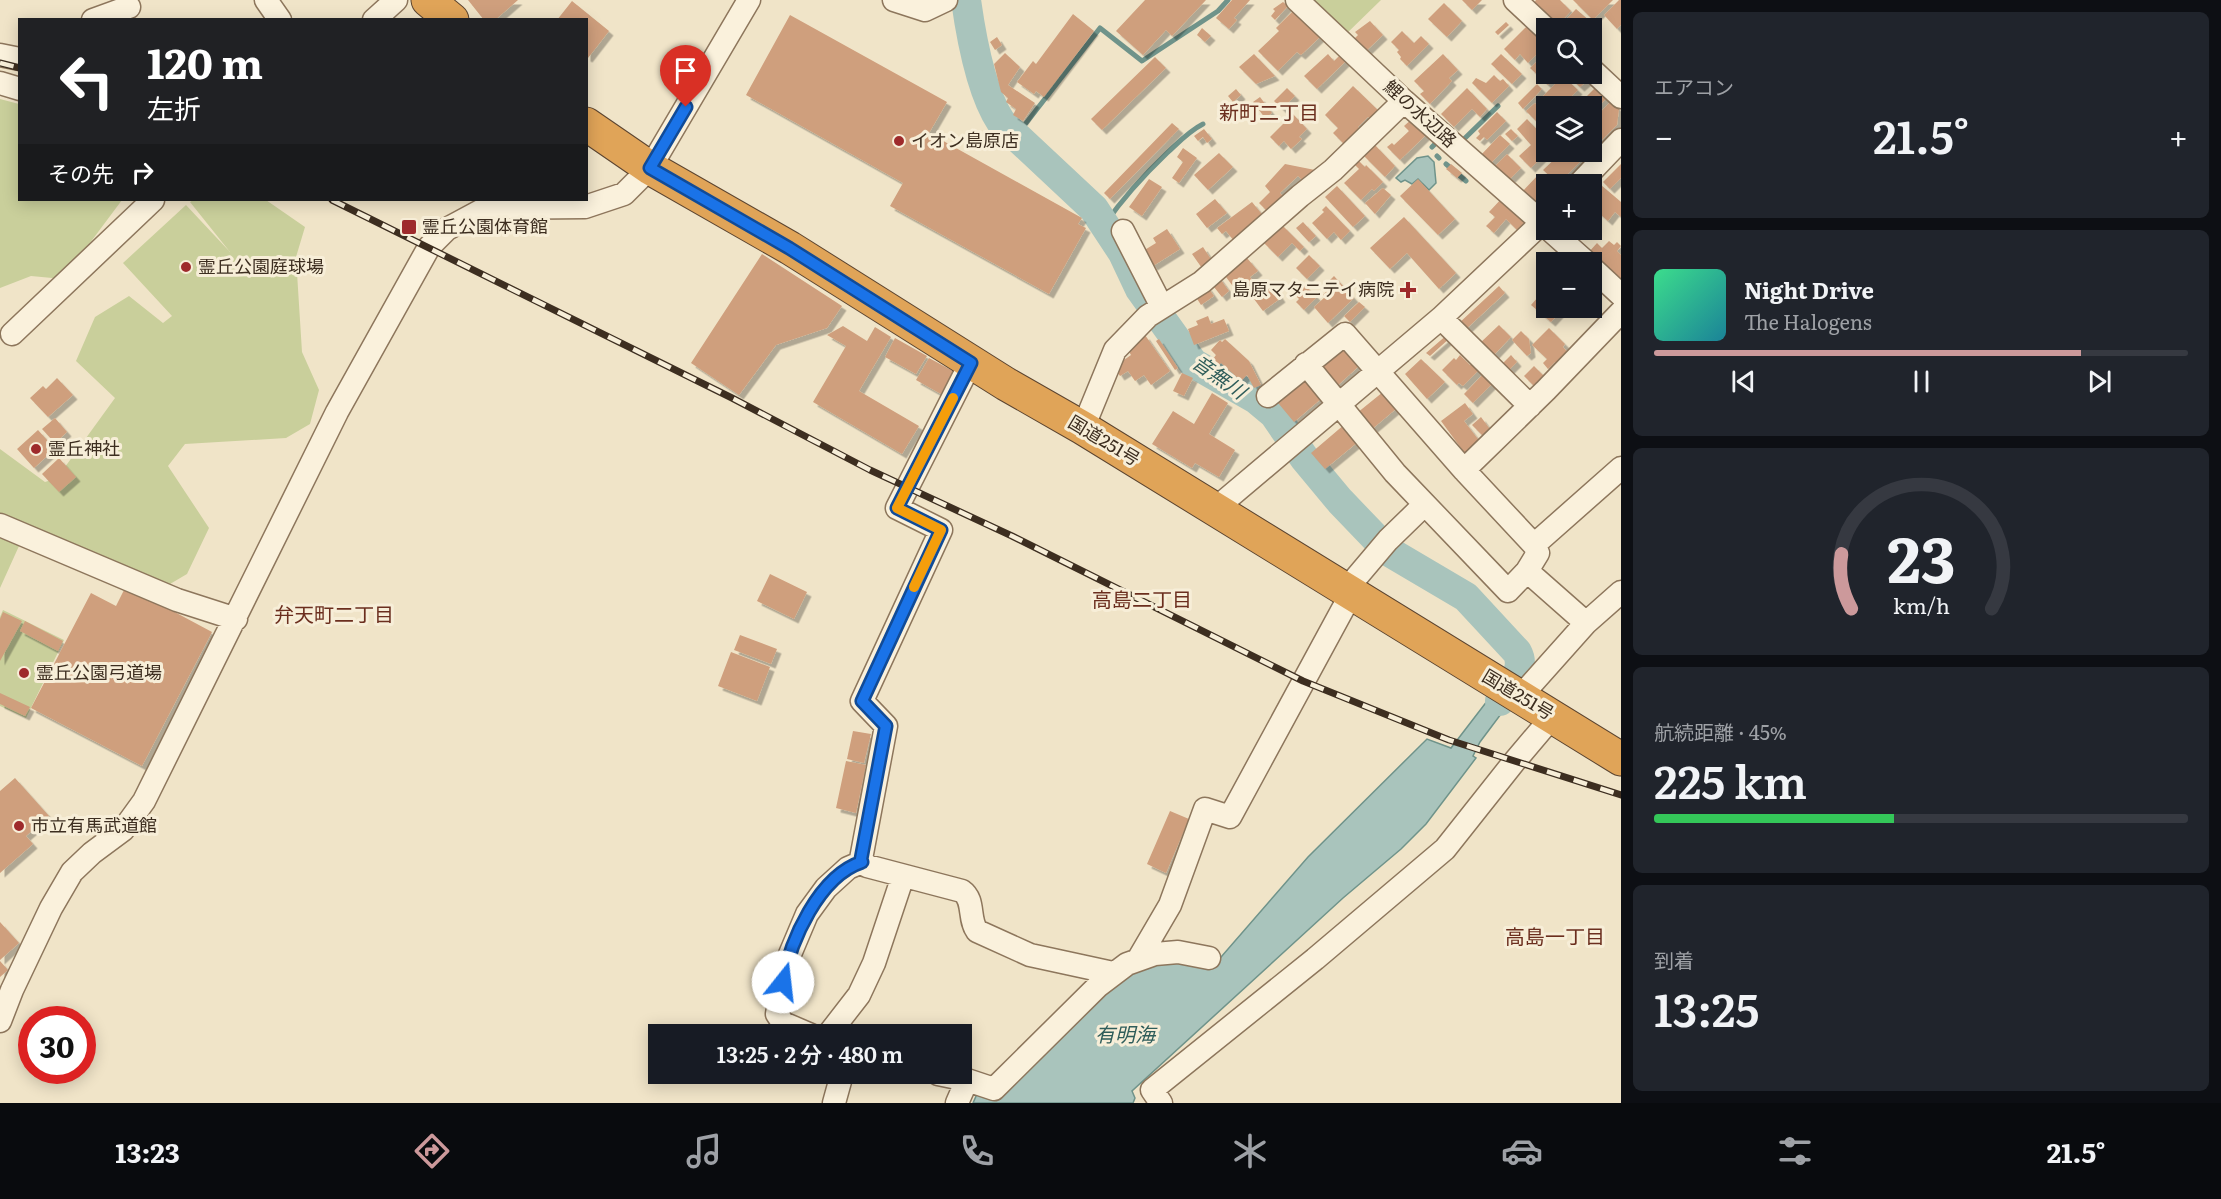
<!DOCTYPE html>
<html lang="ja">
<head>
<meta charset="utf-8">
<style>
	:root { --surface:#171b24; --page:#20242c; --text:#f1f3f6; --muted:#9ea1a6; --line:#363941; --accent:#cc999b }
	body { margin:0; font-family:Literata,"Noto Sans JP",serif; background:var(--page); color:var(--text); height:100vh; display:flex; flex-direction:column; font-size:22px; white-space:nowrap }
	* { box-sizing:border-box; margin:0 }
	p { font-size:20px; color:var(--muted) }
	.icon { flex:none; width:33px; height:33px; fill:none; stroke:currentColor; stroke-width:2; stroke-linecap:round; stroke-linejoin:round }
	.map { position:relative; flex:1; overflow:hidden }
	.side { display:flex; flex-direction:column; gap:12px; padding:12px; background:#0d0f14; width:600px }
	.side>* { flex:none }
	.hud { position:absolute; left:18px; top:18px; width:570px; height:183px; border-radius:0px; box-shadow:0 3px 15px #0003; background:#202124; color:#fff; overflow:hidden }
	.controls { position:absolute; left:1536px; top:18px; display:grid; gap:12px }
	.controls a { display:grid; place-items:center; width:66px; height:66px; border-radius:0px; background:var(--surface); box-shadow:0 3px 15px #0003; font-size:30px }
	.speed { position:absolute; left:18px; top:1006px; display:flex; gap:12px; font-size:30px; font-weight:700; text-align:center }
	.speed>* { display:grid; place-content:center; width:78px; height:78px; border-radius:50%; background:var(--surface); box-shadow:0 3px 15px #0003; line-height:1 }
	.speed .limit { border:9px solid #d22; background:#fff; color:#111 }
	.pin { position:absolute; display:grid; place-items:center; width:51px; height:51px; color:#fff; margin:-62px -26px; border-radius:50% 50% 50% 0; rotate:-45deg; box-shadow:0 0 6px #0007 }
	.pin .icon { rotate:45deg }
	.me { position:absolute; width:66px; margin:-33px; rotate:16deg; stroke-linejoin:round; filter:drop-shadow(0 0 4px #0008) }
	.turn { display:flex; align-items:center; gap:21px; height:126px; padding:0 30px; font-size:27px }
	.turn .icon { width:78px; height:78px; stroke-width:2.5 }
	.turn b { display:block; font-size:42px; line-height:51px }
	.then { display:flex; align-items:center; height:57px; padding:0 30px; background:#0003; gap:12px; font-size:22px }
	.big { font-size:45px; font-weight:600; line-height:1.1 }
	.side .card { flex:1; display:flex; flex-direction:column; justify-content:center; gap:9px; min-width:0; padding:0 21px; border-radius:9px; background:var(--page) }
	.side .dial { align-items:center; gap:0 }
	.dial svg { height:156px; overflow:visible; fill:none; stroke:var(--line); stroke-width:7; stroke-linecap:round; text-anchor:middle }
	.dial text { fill:var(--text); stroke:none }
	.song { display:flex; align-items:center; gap:18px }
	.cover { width:72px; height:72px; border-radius:9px; background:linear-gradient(135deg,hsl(150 70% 55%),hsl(190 70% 35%)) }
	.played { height:6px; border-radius:3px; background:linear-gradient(90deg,var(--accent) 80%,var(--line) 80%) }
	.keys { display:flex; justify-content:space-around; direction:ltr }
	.heat { display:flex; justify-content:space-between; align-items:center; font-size:33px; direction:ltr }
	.charge { height:9px; border-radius:4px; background:linear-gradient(90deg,#34c759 45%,var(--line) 0) }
	.trip { position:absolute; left:648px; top:1024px; width:324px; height:60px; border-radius:0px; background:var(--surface); box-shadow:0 3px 15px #0003; font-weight:600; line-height:60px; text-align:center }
	.tab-bar { display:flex; height:96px; justify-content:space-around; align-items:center; background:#090b0e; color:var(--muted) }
	.tab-bar .icon { width:42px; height:42px }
	.tab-bar .active { color:var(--accent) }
	.tab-bar b { font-size:27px; color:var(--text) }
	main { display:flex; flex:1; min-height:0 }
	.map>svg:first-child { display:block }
</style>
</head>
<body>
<main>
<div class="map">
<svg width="1621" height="1103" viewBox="0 0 1621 1103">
	<defs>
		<filter id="shadow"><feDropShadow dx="4.5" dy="4.5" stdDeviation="0" flood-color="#0004"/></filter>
	</defs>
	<rect width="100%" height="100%" fill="#f0e4c8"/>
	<path fill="#c9cf9b" d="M1301,0h80l-39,38z
		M0,99l19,5 1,96h102l-59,79 -32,-3 -31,12z
		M193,200h73l39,27 -9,30 6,95 17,38 -9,34 -24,14 -101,6 -17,22 41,62 -22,46 -17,10 -132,-50 -38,-19v-66l45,33 12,-4 58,-80 -39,-37 19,-44 34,-21 34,27 9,-7 -49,-53 63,-58 44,47 -40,-50z
		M0,538l19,8 -19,42z
		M3,610l61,30 -38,78 -26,-12v-89z"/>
	<path fill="#a9c4bc" stroke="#6f938a" stroke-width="1.5" d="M1428,156l6,6 2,21 -7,7 -11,-11 -6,5 -7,-4 -4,2 -5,-4 21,-20z
		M1491,696l16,10 -27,36 -7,14 3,2 -50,66 -25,25 -58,49 -211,193 3,7 -2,5h-160l4,-9 133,-109 42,-25 63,4 93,-107 119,-118 24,9z"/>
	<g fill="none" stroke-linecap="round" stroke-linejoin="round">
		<path stroke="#6f938a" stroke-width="5" d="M1016,136l84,-108 42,33 76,-50 10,-11
			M1460,138l3,2 35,-34
			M1432,147l3,-3
			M1437,156l2,2
			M1446,164l20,17
			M1105,224c18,-26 38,-48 62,-71 12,-11 22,-22 36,-29"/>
		<path stroke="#a9c4bc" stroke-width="30" d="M966,0c5,36 15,92 35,122l93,87 29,44 17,36 53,74 63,36 18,15 31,45 35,42 48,50 78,46 51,55c10,18 -8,34 -17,49"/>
	</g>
	<path fill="#cf9f7d" filter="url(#shadow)" d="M468,0h50l-23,20h-11z
		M1145,0h61l-34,36 -6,-6 -23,25 -27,-24z
		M1232,0h18l-16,18 3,2 -8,9 -13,-11z
		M1462,0h20l-10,10z
		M1536,0h24l11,11 -14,15 -23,-23z
		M1573,0h40l-20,20z
		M1619,0h2v25l-4,4 -13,-14z
		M572,1l37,30 -21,27 -2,-1v-37h-29z
		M1283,2l5,4 -13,14 -4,-4 4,-5 -2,-2z
		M1444,3l18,18 -15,16 -19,-18z
		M1295,9l26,27 -20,19 -4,-3 -19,19 -20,-20 21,-20 -3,-3z
		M1576,9l15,13 -6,6h-22l-3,-2z
		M1073,14l21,17 -50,66 -8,-6 -2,3 -17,-12 16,-21 3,3z
		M790,15l157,87 -18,31 153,85 -4,6 8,4 -37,66 -159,-88 13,-23 -157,-88z
		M1370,21l13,14 -18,17 -12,-12 5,-5 -3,-3z
		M1506,22l3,3 -11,10 -3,-3z
		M1528,25l18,20 -18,18 -8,-9 -5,6 -11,-11z
		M1202,28l9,8 -6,6 -8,-7z
		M1402,31l12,12 7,-7 8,8 -22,22 -7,-7 1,-2 -4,-5 2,-2 -8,-8z
		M997,37l5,8 -7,5 -5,-8z
		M1005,53l15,14 -12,18 27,18 -12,18 -10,-6 3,-6 -10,-7 2,-4 -7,-6 -7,-28z
		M1545,53l1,2v19h13l-11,11 -18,-17z
		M1254,54l21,22 -19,8 -17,-17z
		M1328,54l6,7 7,-7 6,6 -30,29 -13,-13z
		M1443,54l15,16 -9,8 3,3 -22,23 -10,-10 4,-3 -10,-10z
		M1501,54l21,20 -10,10 -21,-20z
		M1155,57l11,11 -64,62 -11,-11z
		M1566,74h14l7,7 -7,6z
		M1494,75l6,6 3,-2 6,7 -17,17 -20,-20 4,-5 10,5z
		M1563,76l15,14 -16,16h-15l-7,-7z
		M1537,84l5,5 -19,20 -5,-6z
		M1598,85l11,11 -17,17v-7h-15z
		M1353,86l28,27 -8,8 -5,-4 -10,10 5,4 -16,16 -14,-14 5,-5 -13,-13z
		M1287,88l8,8 -13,13 -8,-8z
		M1467,88l20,21 -7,8 -8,-8 -18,18 -13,-13z
		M1236,89l5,6 -8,7 -5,-6z
		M1260,97l12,16 -7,5 -12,-16z
		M1611,101l8,8 -2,16 -25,25v-29z
		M1535,103l11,11v7l-5,5 -15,-15z
		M1497,112l9,9 -19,19 -3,-3 -4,4 -4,-3 4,-4 -2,-3z
		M1293,114l14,15 -8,8 3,2 -11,10 -7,-8 -5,5 -9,-9z
		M1413,118l15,15 -28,27 -13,-13 5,-4 2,2 15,-14 -5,-5z
		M1527,119l19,20v14l-15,15 -12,-12 12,-11 -14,-16z
		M1172,123l7,6 -69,70 -6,-6z
		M1204,129l8,10 -5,4 -4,-6 -5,4 -4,-5z
		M1511,129l7,7 -6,5 -7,-7z
		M1500,135l10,9 -20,20 -10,-8z
		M1375,145l20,21 -10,11 -21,-21z
		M1183,148l14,10 -18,25 -7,-5 11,-16 -6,-5z
		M1562,152h28l-32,32 -15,-14z
		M1219,153l14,14 -25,23 -14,-15z
		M1507,154l14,14 -12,12 -14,-14z
		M1359,161l6,6 1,-2 17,17 -9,9 -2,-2 -11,11 -17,-17 15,-14 -4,-4z
		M1285,164l35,7 -14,13 -8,-8 -18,17 6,6 -16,15 -11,-11 11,-11 -5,-6z
		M1451,164l11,9 -5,5 -11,-9z
		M1621,164v14l-11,11 -7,-7z
		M1539,174l10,10h-3v17l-6,6 -20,-13z
		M1149,179l13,8 -20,29 -13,-9z
		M1418,179l37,40 -17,16 -38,-39z
		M1601,185l20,17v15l-6,-5 -7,9 -16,-14 7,-8 -6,-5z
		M1337,186l28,30 -12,11 -28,-30z
		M1383,188l8,7 -16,19 -10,-11z
		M1503,197l24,23 -10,10 -11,-11 -12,14 -8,-7 9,-9 -6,-5z
		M1215,199l12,14 -20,15 -11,-14z
		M1252,202l13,16 -31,23 -8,-10 -4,3 -5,-6z
		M1326,206l24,25 -9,9 -7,-8 -7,7 -15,-16 12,-11 -2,-2z
		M1404,217l52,56 -17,16 -32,-36 -17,16 -20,-21z
		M1303,222l13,14 -7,6 -13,-14z
		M1282,225l22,22 -4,4 -8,-8 -14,14 -14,-14z
		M1167,229l13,20 -27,17 -10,-15 13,-8 -3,-5z
		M1609,241l5,4 3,-3 4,4 -4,5 4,4v31l-33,-33 9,-10 5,5z
		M1203,247l11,17 -10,7 -12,-17z
		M762,254l80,52 -15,22 -51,17 -37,50 -48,-32z
		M1309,255l11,11 -13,13 -11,-11z
		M1247,258l11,13 -8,6 9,11 -9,7 -8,-11 -7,5 -12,-16 17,-13 1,3z
		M1218,276l11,15 -7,6 -12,-15z
		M1334,276l20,22 -26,25 -14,-16 11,-10 -2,-2 10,-10 -4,-4z
		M1305,285l12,12 -13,13 -8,-8 3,-3 -4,-4z
		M1207,286l7,10 -13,9 -7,-11z
		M1273,286l8,12 -18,13 -9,-12z
		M1499,286l6,7 -41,38 -6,-7z
		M1546,288v20h18l-13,14 -20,-17z
		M1359,302l6,5 -15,15 -6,-6z
		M1208,316l3,8 13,-5 5,12 -35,14 -6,-16 10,-4 -2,-4z
		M1499,325l12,12 -19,20 -13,-13z
		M843,326l24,15 8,-14 16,10 -32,54 60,35 -17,28 -89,-52 33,-56 -19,-11z
		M1549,328l16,16 -2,3 6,7 -11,11 -3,-3 -7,7 -5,-6 4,-4 -15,-14z
		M1521,331l8,8 2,14 -4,3 -15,-16z
		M1448,334l3,3 -21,19 -4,-3z
		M1145,335l25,36 -19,14 -7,-10 -9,6 -7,-10 -8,5 -6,-9 17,-12 -4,-7z
		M895,338l32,18 -11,18 -31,-17z
		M1159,339l19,29 -3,2 -19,-29z
		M1225,339l24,22 12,24 -7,3 -7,-13 -6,6 -20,-18 -2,2 -6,-6 3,-4 -5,-5 9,-10 2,2z
		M1340,344l19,22 -23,21 -20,-23z
		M1460,355l10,10 3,-3 7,7 -17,17 -4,-3 -2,2 -15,-15 12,-12 2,2z
		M1511,355l6,7 -9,9 -7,-6z
		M929,358l24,13 -12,23 -25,-14z
		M1421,359l24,23 -18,17 -22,-25z
		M1534,366l14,14 -10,10 -14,-14z
		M1486,371l9,10 -22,22 -9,-9z
		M1182,373l11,5 -9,18 -11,-5z
		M1302,375l20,23 -28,24 -20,-24z
		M57,378l16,17 -25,22 -18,-19 13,-12 3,3z
		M1383,392l14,16 -26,22 -14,-17z
		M1212,393l16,10 -19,31 26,16 -16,27 -24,-14 -3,5 -40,-24 21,-33 21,13z
		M1465,403l8,11 -9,7 17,22 -15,12 -25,-34z
		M1481,417l11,15 -7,6 -13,-13z
		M55,418l12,14 -12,11 -13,-14z
		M1345,424l14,17 -34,28 -14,-16z
		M38,430l17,19 -21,19 -17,-19z
		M59,458l17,19 -17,15 -17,-18z
		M770,574l37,18 -13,27 -37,-18z
		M126,586l86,46 -70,134 -111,-58 60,-115 25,13z
		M3,612l19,9 -22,40v-42z
		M25,621l38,20 -5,10 -38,-20z
		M740,635l37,14 -6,15 -37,-14z
		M731,652l39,15 -13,34 -39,-15z
		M0,693l30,14 -5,9 -25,-12z
		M853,731l18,3 -7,29 -17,-4z
		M846,761l20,4 -10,48 -20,-5z
		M15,778l34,38 -23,20 7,8 -33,29v-82z
		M1170,811l19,8 -23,54 -19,-9z
		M0,922l19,21 -19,17z
		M0,961l8,9 -8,7z"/>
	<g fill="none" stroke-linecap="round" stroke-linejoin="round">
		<defs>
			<path id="minor" d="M266,0l14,20
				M894,0l31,10 21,-10
				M1297,0l107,101 142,125
				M1515,0l31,29
				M93,20l36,-13
				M374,20l22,-20
				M0,55l20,4
				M1592,70l29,27
				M0,83l20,6
				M1579,184l42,-44
				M1550,230l36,32
				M1123,231l39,76
				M1592,268l29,27
				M1441,318l89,88
				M12,334l141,-134
				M971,362l-74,146 44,22 -79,171 24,25 -25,133 6,7 95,25c13,9 6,28 15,40l53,24 83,18
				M1306,364l89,109 113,118 19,-20
				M1268,396l77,-62 119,136 70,75 4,8 -11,18 59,52
				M1083,428l32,-78 33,-34 54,-34 98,-86 33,-26 71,-69
				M1464,470l82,-80 75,-78
				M1215,509l226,-191 105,-99
				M0,525l177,75 59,19
				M1534,545l87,-77
				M1520,697l66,-74 35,-31
				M1139,958l31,-53 35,-96 25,8 121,-223 4,-15 33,-39 36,-35
				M0,1021l12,-31 39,-82 21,-36 20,-19 31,-23 21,-29 193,-389 92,-165 18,-18 39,-21 99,-1 39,-13 26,-26 99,-168
				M811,1035l-28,-12 -6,-9 8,-48 22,-52 19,-26 22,-20 14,-6
				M828,1035l31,-40 15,-32 29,-87
				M938,1074l29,6 27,9 104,-103 29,-22 28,-10 23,-2 31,6
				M834,1103l8,-29
				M957,1103l10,-23
				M1161,1103l-9,-13 163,-131 130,-110 69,-87 39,-46"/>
			<path id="highway" d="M428,0l24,20
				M586,124l64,44 140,80 216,136 77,44 538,331"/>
		</defs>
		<use href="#minor" stroke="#8d765c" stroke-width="25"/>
		<use href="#highway" stroke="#5b4430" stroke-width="35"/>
		<use href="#minor" stroke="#faf1dc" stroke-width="22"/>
		<use href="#highway" stroke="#e0a458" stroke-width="33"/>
		<defs>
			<path id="rail" d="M0,63l20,5
				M332,200l400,198 138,72 142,66 291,145 146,59 172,55"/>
		</defs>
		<use href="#rail" stroke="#3d2e20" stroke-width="7"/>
		<use href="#rail" stroke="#f7eed8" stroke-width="4.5" stroke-dasharray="14" stroke-linecap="butt"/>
	</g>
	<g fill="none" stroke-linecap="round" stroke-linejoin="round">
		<defs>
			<path id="route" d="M686,107l-36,61 139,80 182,115 -74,145 44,22 -79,171 24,25 -25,133 1,3c-43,14 -72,79 -79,120"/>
		</defs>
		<use href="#route" stroke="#114b97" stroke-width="15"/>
		<use href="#route" stroke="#1a73e8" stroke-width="10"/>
		<path stroke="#f59e0b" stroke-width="10" d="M914,587l27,-57 -44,-22 56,-110"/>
	</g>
	<g fill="#9e2a2b" stroke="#f7eed8" stroke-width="2">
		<circle cx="899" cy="141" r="6"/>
		<rect x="401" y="219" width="16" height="16" rx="3"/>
		<circle cx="186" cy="267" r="6"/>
		<path d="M1405 281h6v6h6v6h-6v6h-6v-6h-6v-6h6z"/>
		<circle cx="36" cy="449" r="6"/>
		<circle cx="24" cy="673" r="6"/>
		<circle cx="19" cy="826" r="6"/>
	</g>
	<g text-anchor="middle" stroke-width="6" stroke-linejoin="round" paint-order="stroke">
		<g font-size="18" fill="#3d2e20" stroke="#f7eed8">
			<text transform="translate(1420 114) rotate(42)" y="6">鯉の水辺路</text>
			<text transform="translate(1104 441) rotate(31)" y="6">国道251号</text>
			<text transform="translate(1518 695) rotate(31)" y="6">国道251号</text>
		</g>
		<g font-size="18" fill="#3d2e20" stroke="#f7eed8" text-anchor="start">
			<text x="911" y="147">イオン島原店</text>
			<text x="422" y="233">霊丘公園体育館</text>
			<text x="198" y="273">霊丘公園庭球場</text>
			<text x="1394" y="296" text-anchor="end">島原マタニテイ病院</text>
			<text x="48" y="455">霊丘神社</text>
			<text x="36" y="679">霊丘公園弓道場</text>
			<text x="31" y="832">市立有馬武道館</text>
		</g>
		<g font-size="20" fill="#6b2e1e" stroke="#f7eed8">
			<text x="1269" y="120">新町二丁目</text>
			<text x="1142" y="607">高島二丁目</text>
			<text x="334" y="622">弁天町二丁目</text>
			<text x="1555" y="944">高島一丁目</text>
		</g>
		<g font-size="20" font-style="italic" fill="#2f5d5a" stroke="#f7eed8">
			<text transform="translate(1219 377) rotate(35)" y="7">音無川</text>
			<text x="1125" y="1042">有明海</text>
		</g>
	</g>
</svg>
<div class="controls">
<a><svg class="icon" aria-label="search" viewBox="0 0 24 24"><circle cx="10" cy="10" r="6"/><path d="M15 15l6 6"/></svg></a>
<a><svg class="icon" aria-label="layers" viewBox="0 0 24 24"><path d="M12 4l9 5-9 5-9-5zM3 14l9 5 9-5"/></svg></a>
<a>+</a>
<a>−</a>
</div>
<div class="speed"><div class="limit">30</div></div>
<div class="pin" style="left:686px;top:107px;background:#d93025"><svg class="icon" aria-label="arrive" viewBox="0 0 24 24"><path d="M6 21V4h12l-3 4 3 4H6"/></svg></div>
<svg class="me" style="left:783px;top:982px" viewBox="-20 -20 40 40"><circle r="19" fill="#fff"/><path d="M0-13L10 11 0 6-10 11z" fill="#1a73e8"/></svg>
<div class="trip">13:25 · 2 分 · 480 m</div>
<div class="hud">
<div class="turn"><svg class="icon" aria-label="left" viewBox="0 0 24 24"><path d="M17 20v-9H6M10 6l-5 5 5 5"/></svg><div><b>120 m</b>左折</div></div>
<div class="then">その先<svg class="icon" aria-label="right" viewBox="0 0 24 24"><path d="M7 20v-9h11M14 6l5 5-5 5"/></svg></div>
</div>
</div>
<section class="side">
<div class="card"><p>エアコン</p>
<div class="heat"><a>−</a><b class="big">21.5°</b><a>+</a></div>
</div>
<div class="card">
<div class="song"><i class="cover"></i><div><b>Night Drive</b><p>The Halogens</p></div></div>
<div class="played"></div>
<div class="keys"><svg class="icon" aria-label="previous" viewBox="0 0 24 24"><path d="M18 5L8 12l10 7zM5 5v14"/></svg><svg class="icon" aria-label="pause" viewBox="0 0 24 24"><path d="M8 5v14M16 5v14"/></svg><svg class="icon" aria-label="next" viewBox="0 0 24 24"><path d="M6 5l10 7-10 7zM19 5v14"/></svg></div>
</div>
<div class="card dial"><svg viewBox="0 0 100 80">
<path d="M14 69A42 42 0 1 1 86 69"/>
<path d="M14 69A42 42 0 0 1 9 41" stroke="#cc999b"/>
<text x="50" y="56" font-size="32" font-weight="700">23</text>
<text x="50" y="72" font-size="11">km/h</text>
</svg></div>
<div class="card"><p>航続距離 · 45%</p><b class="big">225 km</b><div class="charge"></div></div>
<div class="card"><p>到着</p><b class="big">13:25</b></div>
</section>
</main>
<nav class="tab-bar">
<b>13:23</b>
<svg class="icon active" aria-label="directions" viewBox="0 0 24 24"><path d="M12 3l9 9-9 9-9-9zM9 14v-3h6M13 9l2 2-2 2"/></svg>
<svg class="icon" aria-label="music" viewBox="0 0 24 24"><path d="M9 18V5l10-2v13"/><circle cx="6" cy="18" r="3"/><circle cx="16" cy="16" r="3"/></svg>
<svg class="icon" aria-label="phone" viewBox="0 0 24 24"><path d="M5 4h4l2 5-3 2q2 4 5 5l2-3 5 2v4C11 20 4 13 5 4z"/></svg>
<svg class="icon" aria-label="climate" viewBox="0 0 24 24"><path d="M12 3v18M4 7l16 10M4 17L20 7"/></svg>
<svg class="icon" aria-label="car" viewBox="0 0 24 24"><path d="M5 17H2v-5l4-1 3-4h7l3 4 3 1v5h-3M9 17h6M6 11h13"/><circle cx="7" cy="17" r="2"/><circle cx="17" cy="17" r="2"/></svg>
<svg class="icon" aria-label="filters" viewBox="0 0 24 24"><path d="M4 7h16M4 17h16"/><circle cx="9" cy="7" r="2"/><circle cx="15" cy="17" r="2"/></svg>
<b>21.5°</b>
</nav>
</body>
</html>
